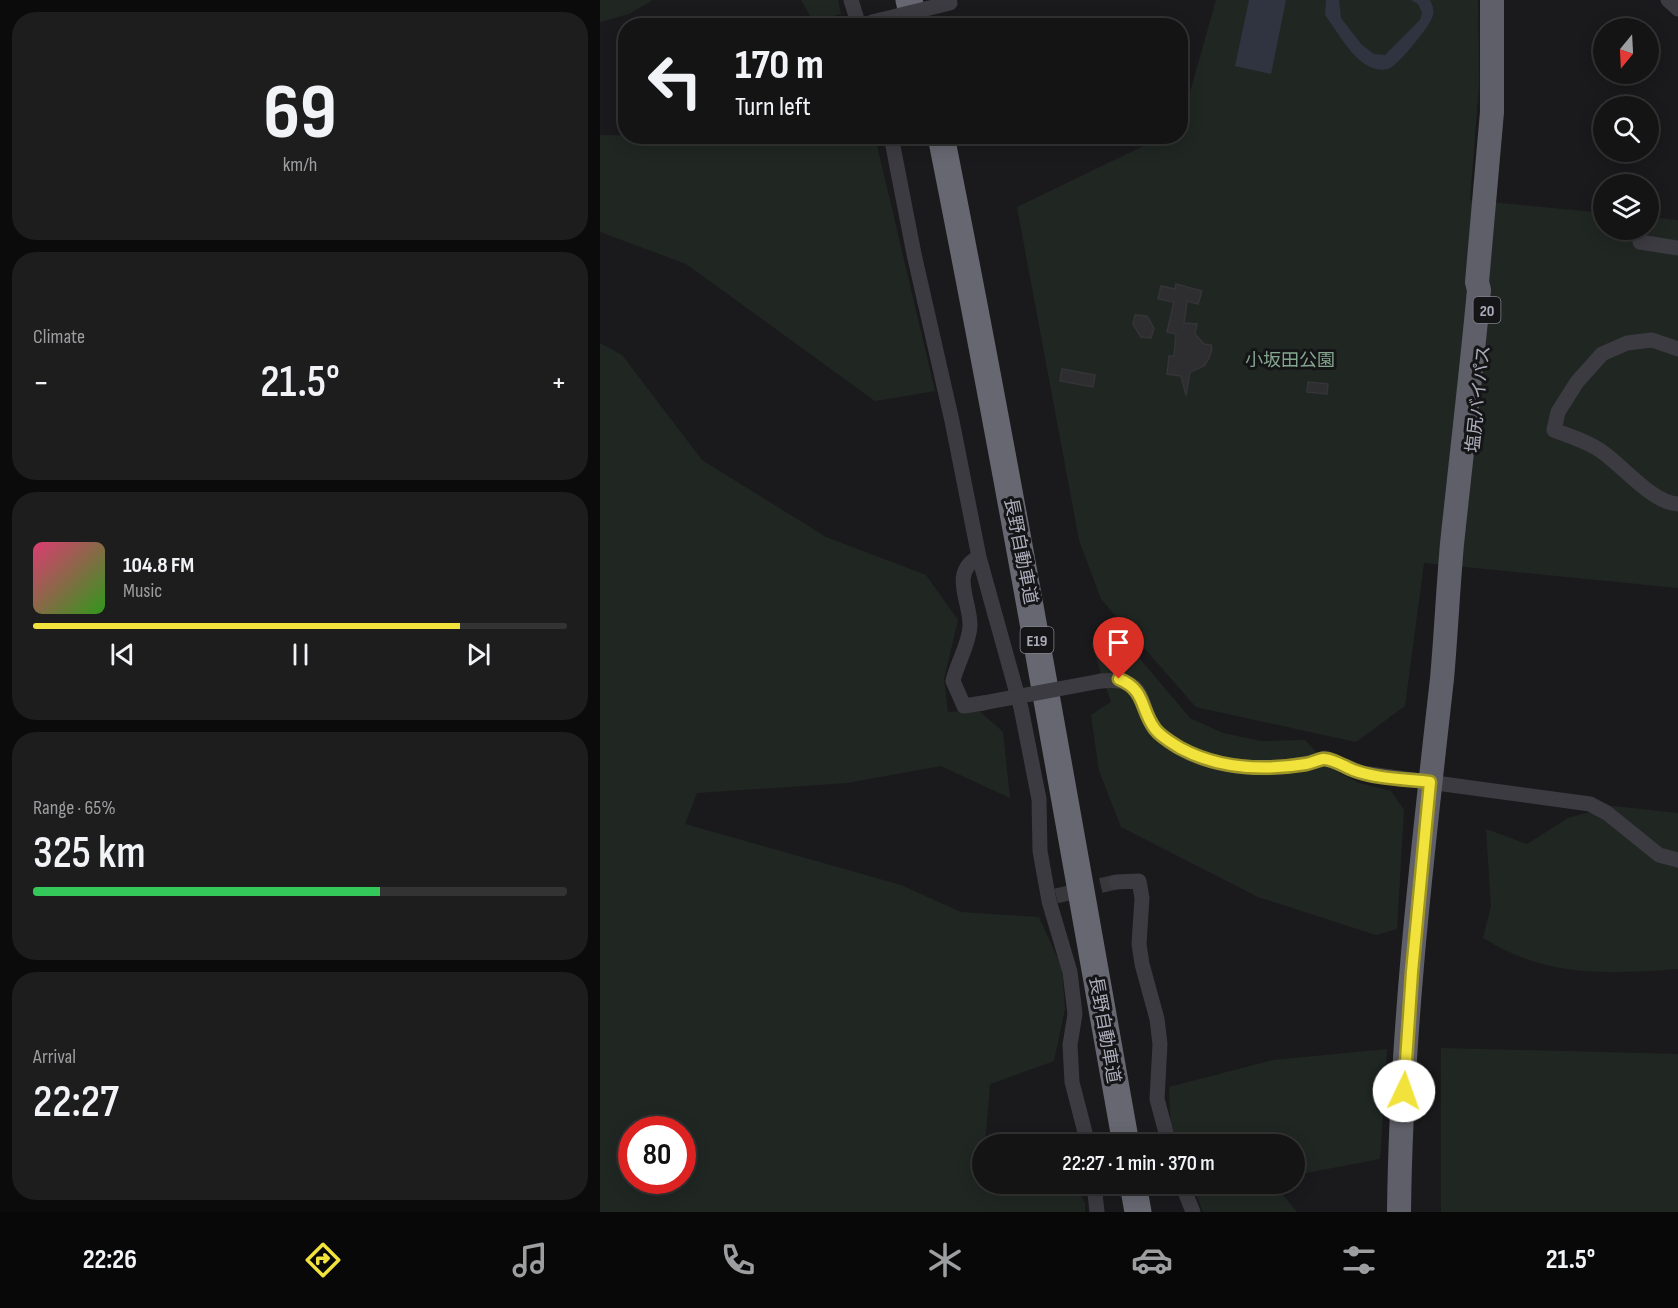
<!DOCTYPE html>
<html lang="en">
<head>
<meta charset="utf-8">
<style>
	:root { --surface:#141415; --page:#1d1d1e; --text:#f1f3f6; --muted:#9d9ea0; --line:#333334; --accent:#f1e33c }
	body { margin:0; font-family:"Sofia Sans Condensed","Noto Sans JP",sans-serif; background:var(--page); color:var(--text); height:100vh; display:flex; flex-direction:column; font-size:22px; white-space:nowrap }
	* { box-sizing:border-box; margin:0 }
	p { font-size:20px; color:var(--muted) }
	.icon { flex:none; width:33px; height:33px; fill:none; stroke:currentColor; stroke-width:2; stroke-linecap:round; stroke-linejoin:round }
	.map { position:relative; flex:1; overflow:hidden }
	.details { display:flex; flex-direction:column; gap:12px; padding:12px; background:#0b0b0c; width:600px }
	.details>* { flex:none }
	.banner { position:absolute; left:18px; top:18px; width:570px; height:126px; border-radius:24px; box-shadow:0 3px 15px #0003,0 0 0 2px var(--line); background:#141415; color:var(--text); overflow:hidden }
	.needle { width:39px; rotate:198deg }
	.fabs { position:absolute; left:993px; top:18px; display:grid; gap:12px }
	.fabs a { display:grid; place-items:center; width:66px; height:66px; border-radius:50%; background:var(--surface); box-shadow:0 3px 15px #0003,0 0 0 2px var(--line); font-size:30px }
	.speed { position:absolute; left:18px; top:1116px; display:flex; gap:12px; font-size:30px; font-weight:700; text-align:center }
	.speed>* { display:grid; place-content:center; width:78px; height:78px; border-radius:50%; background:var(--surface); box-shadow:0 3px 15px #0003,0 0 0 2px var(--line); line-height:1 }
	.speed .limit { border:9px solid #d22; background:#fff; color:#111 }
	.pin { position:absolute; display:grid; place-items:center; width:51px; height:51px; color:#fff; margin:-62px -26px; border-radius:50% 50% 50% 0; rotate:-45deg; box-shadow:0 0 6px #0007 }
	.pin .icon { rotate:45deg }
	.me { position:absolute; width:66px; margin:-33px; rotate:3deg; stroke-linejoin:round; filter:drop-shadow(0 0 4px #0008) }
	.turn { display:flex; align-items:center; gap:21px; height:126px; padding:0 18px; font-size:27px }
	.turn .icon { width:78px; height:78px; stroke-width:2.5 }
	.turn b { display:block; font-size:42px; line-height:51px }
	.big { font-size:45px; font-weight:600; line-height:1.1 }
	.details .widget { flex:1; display:flex; flex-direction:column; justify-content:center; gap:9px; min-width:0; padding:0 21px; border-radius:24px; background:var(--page) }
	.details .dial { align-items:center; gap:0 }
	.dial b { font-size:78px; line-height:1 }
	.song { display:flex; align-items:center; gap:18px }
	.cover { width:72px; height:72px; border-radius:9px; background:linear-gradient(135deg,hsl(340 70% 55%),hsl(110 70% 35%)) }
	.played { height:6px; border-radius:3px; background:linear-gradient(90deg,var(--accent) 80%,var(--line) 80%) }
	.keys { display:flex; justify-content:space-around; direction:ltr }
	.heat { display:flex; justify-content:space-between; align-items:center; font-size:33px; direction:ltr }
	.charge { height:9px; border-radius:4px; background:linear-gradient(90deg,#34c759 65%,var(--line) 0) }
	.trip { position:absolute; left:372px; top:1134px; width:333px; height:60px; border-radius:30px; background:var(--surface); box-shadow:0 3px 15px #0003,0 0 0 2px var(--line); font-weight:600; line-height:60px; text-align:center }
	.dock { display:flex; height:96px; justify-content:space-around; align-items:center; background:#080808; color:var(--muted) }
	.dock .icon { width:42px; height:42px }
	.dock .current { color:var(--accent) }
	.dock b { font-size:27px; color:var(--text) }
	main { display:flex; flex:1; min-height:0 }
	.map>svg:first-child { display:block }
</style>
</head>
<body>
<main>
<section class="details">
<div class="widget dial"><b>69</b><p>km/h</p></div>
<div class="widget"><p>Climate</p>
<div class="heat"><a>−</a><b class="big">21.5°</b><a>+</a></div>
</div>
<div class="widget">
<div class="song"><i class="cover"></i><div><b>104.8 FM</b><p>Music</p></div></div>
<div class="played"></div>
<div class="keys"><svg class="icon" aria-label="previous" viewBox="0 0 24 24"><path d="M18 5L8 12l10 7zM5 5v14"/></svg><svg class="icon" aria-label="pause" viewBox="0 0 24 24"><path d="M8 5v14M16 5v14"/></svg><svg class="icon" aria-label="next" viewBox="0 0 24 24"><path d="M6 5l10 7-10 7zM19 5v14"/></svg></div>
</div>
<div class="widget"><p>Range · 65%</p><b class="big">325 km</b><div class="charge"></div></div>
<div class="widget"><p>Arrival</p><b class="big">22:27</b></div>
</section>
<div class="map">
<svg width="1078" height="1212" viewBox="0 0 1078 1212">
	<rect width="100%" height="100%" fill="#1a1a1c"/>
	<path fill="#202723" fill-rule="evenodd" d="M0,0h53l-24,14 -29,8z
		M201,0h37l3,14 -28,7z
		M616,0h262l1,84 -9,116 133,13 1,17h44l1,-13 29,3v368l-254,-25 -19,143 -49,36 -160,-35 -95,-108 -22,-59 -62,-333 145,-70 18,-1 1,-12z
		M0,135l275,2 60,254 -60,10 -189,-137 -86,-32z
		M0,343l22,12 80,105 124,77 100,38 32,45 -14,59 4,33 30,-2 25,22 7,66 -69,-32 -94,17 -150,10 -12,31 216,61 60,27 78,5 23,51 3,41 -11,52 -64,23 -5,60h-3v40h94l9,20v8h-485zM32,1130h50v50h-50z
		M518,633l72,85 33,15 37,8 45,-1 27,29 27,14 32,8 13,19 -7,119 -21,6 -118,-38 -137,-70 -22,-56 -8,-56 20,-13 -20,-58z
		M1013,806l65,7v156c-73,5 -130,9 -195,-31l8,-32 -5,-77 41,15 41,-26z
		M841,1048l237,6v158h-237z
		M787,1049l-7,110 -85,16 -1,-31h-118l-5,-13 -2,-44 104,-27z
		M592,1184h82l23,28h-94z"/>
	<path fill="#2f3440" d="M649,0h37l-15,74 -36,-8z
		M726,0h13l2,18 21,27 12,9 11,1 35,-35 2,-7 -4,-9 -7,-4h19c3,7 5,11 2,18 -3,9 -34,47 -42,50 -4,2 -10,2 -14,1 -23,-6 -37,-36 -51,-54z"/>
	<path fill="#2e2d30" stroke="#353438" stroke-width="1.5" d="M576,284l26,7 -4,13 -11,-3 -3,22 13,1 -2,10 9,10 7,1 1,4 -3,9 -5,8 -14,6 -4,23 -5,-19 -14,-2 2,-18h5l2,-22 -9,-2 7,-30 -16,-3 3,-13 14,3z
		M535,315l12,1 7,12 -3,10 -10,-1 -8,-13z
		M462,369l33,6 -2,12 -33,-6z
		M708,382l20,2 -1,10 -20,-2z"/>
	<g fill="none" stroke-linecap="round" stroke-linejoin="round">
		<path stroke="#37373c" stroke-width="15" stroke-dasharray="15 8" stroke-linecap="butt" d="M456,896l60,-14"/>
		<path stroke="#3b3b41" stroke-width="15" d="M251,0l8,26
			M1068,0l10,9
			M291,136l23,118 38,167 27,136 42,151 18,91 1,52 9,50 21,71 5,42 -5,31 2,37 16,62
			M1040,242l38,6
			M1078,349l-26,-9 -25,3 -25,11 -25,28 -19,30 -4,18c15,6 30,10 44,19 23,14 53,54 80,55
			M379,557c-30,15 -8,45 -9,69 -1,19 -13,37 -17,55l11,25 19,-3
			M501,681c55,-5 32,31 61,55 41,35 114,39 163,22l37,15 228,31 17,9 52,42 19,5
			M516,882l23,-1 3,17 -3,46 3,20 15,55 3,25 -3,55 12,45
			M494,1184l3,28
			M582,1184l11,28"/>
		<path stroke="#5f5f69" stroke-width="24" d="M799,1212c2,-178 23,-356 43,-533 4,-45 6,-90 10,-135 9,-85 19,-169 27,-254l-2,-8 15,-170v-112"/>
		<path stroke="#676772" stroke-width="27" d="M309,0l6,26
			M341,136c67,335 125,672 185,1008
			M533,1184l5,28"/>
		<path stroke="#3b3b41" stroke-width="15" d="M272,22l78,-19
			M383,703l118,-22"/>
	</g>
	<g fill="none" stroke-linecap="round" stroke-linejoin="round">
		<defs>
			<path id="route" d="M519,679c27,11 21,30 36,50 6,8 17,14 25,19 39,21 83,23 126,16 6,-1 11,-4 17,-5 9,-1 22,8 30,11 24,9 52,9 77,12l-18,190 -8,119"/>
		</defs>
		<use href="#route" stroke="#9d9427" stroke-width="15"/>
		<use href="#route" stroke="#f1e33c" stroke-width="10"/>
	</g>
	<g text-anchor="middle" stroke-width="6" stroke-linejoin="round" paint-order="stroke">
		<g fill="#151517" stroke="#7f7f8a" stroke-width="1.5">
			<rect x="873.5" y="297" width="27" height="26" rx="4.5"/>
			<rect x="420.5" y="627" width="33" height="26" rx="4.5"/>
		</g>
		<g font-size="16" font-weight="bold" fill="#acadbb">
			<text x="887" y="316">20</text>
			<text x="437" y="646">E19</text>
		</g>
		<g font-size="18" fill="#84a68f" stroke="#151517">
			<text x="690" y="366">小坂田公園</text>
		</g>
		<g font-size="18" fill="#acadbb" stroke="#151517">
			<text transform="translate(878 399) rotate(-84)" y="6">塩尻バイパス</text>
			<text transform="translate(421 551) rotate(79)" y="6">長野自動車道</text>
			<text transform="translate(505 1030) rotate(80)" y="6">長野自動車道</text>
		</g>
	</g>
</svg>
<div class="fabs">
<a><svg class="needle" viewBox="-14 -14 28 28"><path d="M0-13l5 13h-10z" fill="#e53935"/><path d="M0 13l5-13h-10z" fill="#9d9ea0"/></svg></a>
<a><svg class="icon" aria-label="search" viewBox="0 0 24 24"><circle cx="10" cy="10" r="6"/><path d="M15 15l6 6"/></svg></a>
<a><svg class="icon" aria-label="layers" viewBox="0 0 24 24"><path d="M12 4l9 5-9 5-9-5zM3 14l9 5 9-5"/></svg></a>
</div>
<div class="speed"><div class="limit">80</div></div>
<div class="pin" style="left:519px;top:679px;background:#d93025"><svg class="icon" aria-label="arrive" viewBox="0 0 24 24"><path d="M6 21V4h12l-3 4 3 4H6"/></svg></div>
<svg class="me" style="left:804px;top:1091px" viewBox="-20 -20 40 40"><circle r="19" fill="#fff"/><path d="M0-13L10 11 0 6-10 11z" fill="#f1e33c"/></svg>
<div class="trip">22:27 · 1 min · 370 m</div>
<div class="banner">
<div class="turn"><svg class="icon" aria-label="left" viewBox="0 0 24 24"><path d="M17 20v-9H6M10 6l-5 5 5 5"/></svg><div><b>170 m</b>Turn left</div></div>
</div>
</div>
</main>
<nav class="dock">
<b>22:26</b>
<svg class="icon current" aria-label="directions" viewBox="0 0 24 24"><path d="M12 3l9 9-9 9-9-9zM9 14v-3h6M13 9l2 2-2 2"/></svg>
<svg class="icon" aria-label="music" viewBox="0 0 24 24"><path d="M9 18V5l10-2v13"/><circle cx="6" cy="18" r="3"/><circle cx="16" cy="16" r="3"/></svg>
<svg class="icon" aria-label="phone" viewBox="0 0 24 24"><path d="M5 4h4l2 5-3 2q2 4 5 5l2-3 5 2v4C11 20 4 13 5 4z"/></svg>
<svg class="icon" aria-label="climate" viewBox="0 0 24 24"><path d="M12 3v18M4 7l16 10M4 17L20 7"/></svg>
<svg class="icon" aria-label="car" viewBox="0 0 24 24"><path d="M5 17H2v-5l4-1 3-4h7l3 4 3 1v5h-3M9 17h6M6 11h13"/><circle cx="7" cy="17" r="2"/><circle cx="17" cy="17" r="2"/></svg>
<svg class="icon" aria-label="filters" viewBox="0 0 24 24"><path d="M4 7h16M4 17h16"/><circle cx="9" cy="7" r="2"/><circle cx="15" cy="17" r="2"/></svg>
<b>21.5°</b>
</nav>
</body>
</html>
